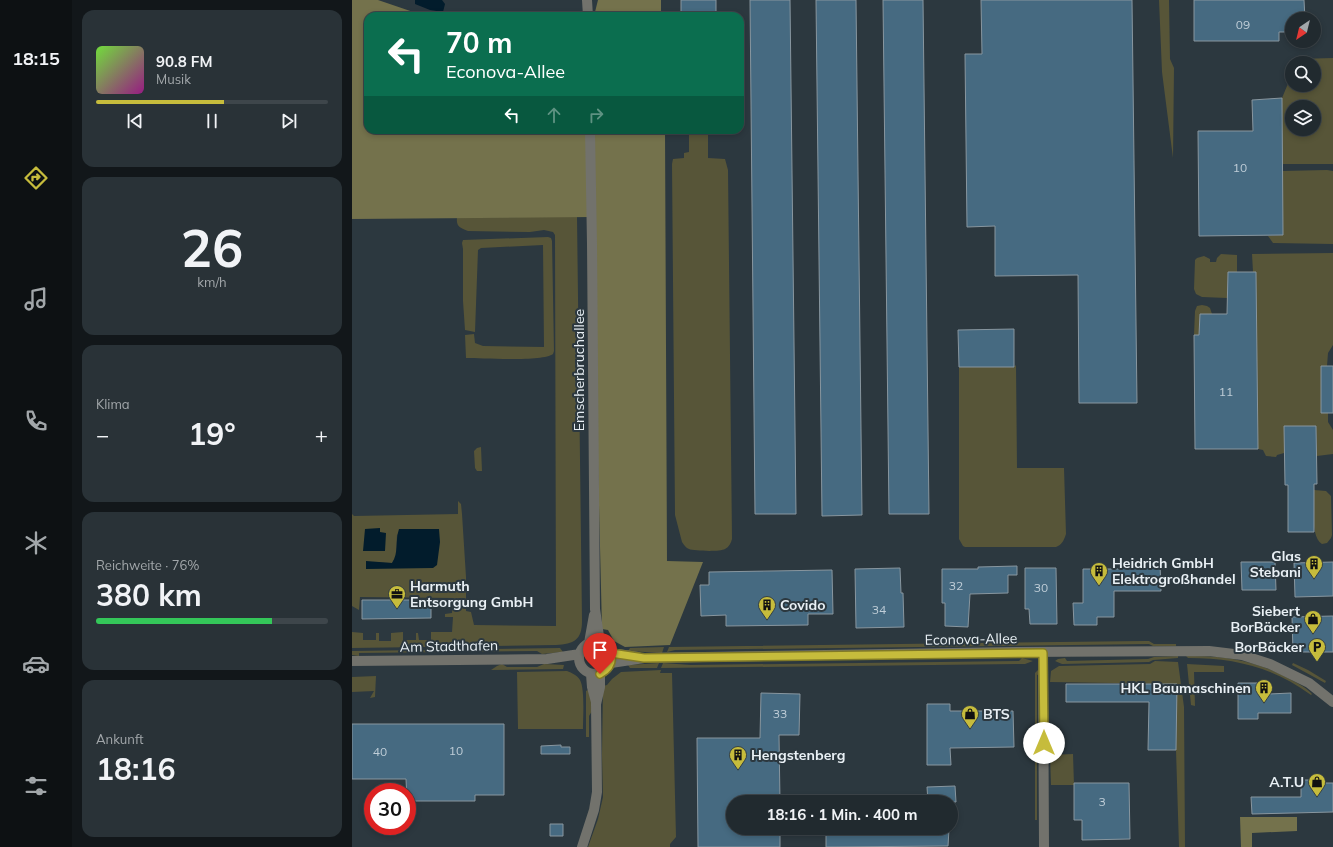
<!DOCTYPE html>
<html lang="de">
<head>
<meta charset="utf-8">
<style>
	:root { --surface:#212a2f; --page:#293237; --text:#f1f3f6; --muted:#a2a7aa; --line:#3e464b; --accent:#c6bc3c }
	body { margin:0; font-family:Mulish,sans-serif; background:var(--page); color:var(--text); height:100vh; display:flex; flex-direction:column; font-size:15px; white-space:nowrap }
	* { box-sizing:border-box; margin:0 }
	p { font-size:13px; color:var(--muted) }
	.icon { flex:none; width:22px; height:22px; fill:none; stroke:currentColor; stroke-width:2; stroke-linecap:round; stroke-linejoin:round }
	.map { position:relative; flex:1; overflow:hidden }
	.side { display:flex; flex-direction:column; gap:10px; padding:10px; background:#12171a; width:280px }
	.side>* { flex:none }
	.guide { position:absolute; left:12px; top:12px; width:380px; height:122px; border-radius:12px; box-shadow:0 2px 6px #0003,0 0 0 1px var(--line); background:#0b6e4f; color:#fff; overflow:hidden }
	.needle { width:26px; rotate:215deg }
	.controls { position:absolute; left:933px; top:12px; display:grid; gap:8px }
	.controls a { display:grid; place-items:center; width:36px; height:36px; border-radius:50%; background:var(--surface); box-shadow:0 2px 6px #0003,0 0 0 1px var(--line); font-size:20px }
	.speed { position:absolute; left:12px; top:783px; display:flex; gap:8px; font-size:20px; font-weight:700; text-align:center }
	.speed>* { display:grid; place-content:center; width:52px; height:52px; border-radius:50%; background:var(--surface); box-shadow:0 2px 6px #0003,0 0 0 1px var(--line); line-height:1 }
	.speed .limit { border:6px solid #d22; background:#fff; color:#111 }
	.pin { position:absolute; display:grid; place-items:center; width:34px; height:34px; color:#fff; margin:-41px -17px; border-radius:50% 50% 50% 0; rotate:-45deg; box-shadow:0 0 4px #0007 }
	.pin .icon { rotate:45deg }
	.me { position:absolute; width:44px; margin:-22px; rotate:0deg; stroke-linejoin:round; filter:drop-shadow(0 0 3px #0008) }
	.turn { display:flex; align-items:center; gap:14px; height:84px; padding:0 16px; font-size:18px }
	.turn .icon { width:52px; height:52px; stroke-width:2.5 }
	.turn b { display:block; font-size:28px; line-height:34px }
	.lanes { display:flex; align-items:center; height:38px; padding:0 16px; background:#0003; justify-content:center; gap:20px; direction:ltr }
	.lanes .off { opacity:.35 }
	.big { font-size:30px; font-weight:700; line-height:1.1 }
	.side .widget { flex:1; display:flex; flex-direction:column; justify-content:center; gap:6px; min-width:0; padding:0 14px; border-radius:12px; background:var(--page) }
	.side .dial { align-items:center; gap:0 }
	.dial b { font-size:52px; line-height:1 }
	.song { display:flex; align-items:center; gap:12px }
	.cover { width:48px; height:48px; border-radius:6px; background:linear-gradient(135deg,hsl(100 70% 55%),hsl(310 70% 35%)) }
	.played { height:4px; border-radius:2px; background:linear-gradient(90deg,var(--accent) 55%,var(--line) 55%) }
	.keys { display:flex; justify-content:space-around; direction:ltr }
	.heat { display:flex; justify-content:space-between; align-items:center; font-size:22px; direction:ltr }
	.charge { height:6px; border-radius:3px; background:linear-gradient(90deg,#34c759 76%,var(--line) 0) }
	.trip { position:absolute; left:374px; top:795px; width:232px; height:40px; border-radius:20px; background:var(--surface); box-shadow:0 2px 6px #0003,0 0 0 1px var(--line); font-weight:700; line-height:40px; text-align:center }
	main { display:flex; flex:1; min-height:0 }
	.tab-bar { display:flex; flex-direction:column; width:72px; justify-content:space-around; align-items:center; background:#0d1113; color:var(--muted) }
	.tab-bar .icon { width:28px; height:28px }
	.tab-bar .active { color:var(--accent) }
	.tab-bar b { font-size:18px; color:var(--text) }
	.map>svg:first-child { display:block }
</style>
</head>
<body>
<main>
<nav class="tab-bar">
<b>18:15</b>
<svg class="icon active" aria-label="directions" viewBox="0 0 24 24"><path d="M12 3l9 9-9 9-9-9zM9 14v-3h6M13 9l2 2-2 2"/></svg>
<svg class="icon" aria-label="music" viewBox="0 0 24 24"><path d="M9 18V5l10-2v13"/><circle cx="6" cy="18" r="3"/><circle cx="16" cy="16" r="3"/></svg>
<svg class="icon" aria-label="phone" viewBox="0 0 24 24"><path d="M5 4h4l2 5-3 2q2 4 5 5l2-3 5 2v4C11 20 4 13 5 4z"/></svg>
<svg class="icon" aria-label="climate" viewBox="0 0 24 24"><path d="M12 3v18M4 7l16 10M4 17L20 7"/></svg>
<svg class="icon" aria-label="car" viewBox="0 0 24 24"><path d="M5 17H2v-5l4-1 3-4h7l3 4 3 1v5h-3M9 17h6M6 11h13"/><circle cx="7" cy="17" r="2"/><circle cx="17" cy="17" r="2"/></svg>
<svg class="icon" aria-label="filters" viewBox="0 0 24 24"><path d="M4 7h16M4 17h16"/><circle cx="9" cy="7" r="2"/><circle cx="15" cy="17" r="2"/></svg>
</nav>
<section class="side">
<div class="widget">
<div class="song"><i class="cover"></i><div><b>90.8 FM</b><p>Musik</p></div></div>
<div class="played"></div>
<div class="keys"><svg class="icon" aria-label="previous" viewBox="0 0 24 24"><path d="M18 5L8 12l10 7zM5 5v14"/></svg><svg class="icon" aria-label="pause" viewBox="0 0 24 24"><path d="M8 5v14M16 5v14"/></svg><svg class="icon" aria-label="next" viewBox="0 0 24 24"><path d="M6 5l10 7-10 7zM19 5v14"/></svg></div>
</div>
<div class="widget dial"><b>26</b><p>km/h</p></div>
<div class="widget"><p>Klima</p>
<div class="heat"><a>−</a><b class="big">19°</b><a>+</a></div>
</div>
<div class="widget"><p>Reichweite · 76%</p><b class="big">380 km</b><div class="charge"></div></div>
<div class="widget"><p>Ankunft</p><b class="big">18:16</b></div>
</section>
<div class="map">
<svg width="981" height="847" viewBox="0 0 981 847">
	<rect width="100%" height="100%" fill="#2c383f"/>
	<path fill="#575538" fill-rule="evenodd" d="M807,0h10l1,59 4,9 -1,90 -11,-86z
		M981,58v106h-51v-66l10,-24v11h22v-22h-18l2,-4zM940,107h22v22h-22z
		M337,130h19v28l17,1 3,11 4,369c-1,4 -3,8 -7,10 -5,3 -31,2 -36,0 -3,-1 -5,-4 -7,-7l-7,-27 -3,-351 1,-5 11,-1v-5l5,-1z
		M975,170l6,1v73l-60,-1 -5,-7 15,-1 -1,-64z
		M225,216l5,405c0,19 -8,23 -26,24l-204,3v-16l11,1v7h13v-7h3v8h12v-8l12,-1v8h13v-7h2l1,7h12v-8h21l1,-15h-8v-3l7,-1 1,-15 -93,-1 -1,13 -7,-4v-92l2,2 104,-2v-13l3,3 1,10 4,63v34l5,1 3,13 82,1 -1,-391 -2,-3 -9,-2 -14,2 -62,-1c-8,-3 -12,-5 -11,-13zM45,534l36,34 -67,-6 26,1 4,-6z
		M196,237l3,1 1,3 2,110 -1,3c-10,8 -71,4 -87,4l-1,-23 9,-1 1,9 8,3 61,1 -1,-102 -62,3 -3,2 -3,82 -10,-2 -2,-29v-52l-1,-6 1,-3z
		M981,253v92l-5,8 -1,13 -6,1v46h7v9l5,8v24l-16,2 -1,-30h-32v27l-7,2 -1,2 -10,-1 -3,-6 -5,-1 -2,-177h-3l-1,-18z
		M869,254l16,1v17h-9l-1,26 -25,-1 -6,-3 -2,-5 1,-29 2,-2 7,-2 6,3v3h6l1,-4z
		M850,305l5,1 3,2 2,6 -13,21h-5l1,-24 2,-5z
		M664,365l1,103h47l2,66c-2,6 -4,11 -10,13h-91l-2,-1 -4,-7v-172h55z
		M129,447l1,24h-5l-2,-3 -1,-17 3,-3z
		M962,490l12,1 5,5 1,39 -1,3 -4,5 -5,1c-12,-7 -8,-40 -8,-54z
		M792,641h5l5,3h22v2h-23l-4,-2 -474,6 -8,2 2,-5z
		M312,647l-2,6 -34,-2 2,-3z
		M208,648l3,4 -21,2 -5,-3 -178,2v3l-7,-1v-4z
		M826,656v2l-25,2 -4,2 -87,2 -7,-3 3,-2 7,-1 2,3 81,-2 6,-2z
		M834,656c36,-1 68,4 100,21 9,5 19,9 26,17l-1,1c-39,-28 -76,-37 -123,-37z
		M670,658l11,3 -8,3 -364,4 2,-5 28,2 328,-4z
		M803,661l23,1 6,45 1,140h-6l-3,-97 1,-66 -127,-2 1,-11 8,-5 91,-2z
		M307,663l-2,5h-27l-2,-3z
		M941,663l15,7 18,11 -1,2 -33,-18z
		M150,664l5,3h30l7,-3 20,1 -1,4 -72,1 6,-4z
		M835,664l37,2v6h-30l1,34 -4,-1z
		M687,669l1,5 -3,1v145h-2v-147z
		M309,670l-1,3h12l4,164 -6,7v3h-82l10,-28 5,-22 -1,-42 1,-69 4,-1 5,-6 9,-7z
		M215,671c5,2 10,4 13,9 5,9 3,38 3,49h-65l-1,-57z
		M24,676l-1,21 -5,1 4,-7 -22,1v-15z
		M238,689l2,22 -3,5v21h-3v-46z
		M721,754l1,31h-23l-1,-30z"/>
	<path fill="#74724c" d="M0,0h26l47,16h-57v114h297l2,431 36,1 -33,83 -45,2 -11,-6 -6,-11 -6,-1 -10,-412 -240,2z
		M246,0h63v16h-67z
		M888,817h57v14l-45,2v14h-11z"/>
	<path fill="#021c2c" d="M63,0h27l3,4 -2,8 -13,-2 -15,-6z
		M28,528v4l6,1 -1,18h-22l2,-22z
		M47,529h40l1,13 -3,23 -4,3 -67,1v-8l26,2c7,-10 3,-23 7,-34z"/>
	<path fill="#466a81" stroke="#88969f" d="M329,0h35v16h-35z
		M398,0h40l6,514h-41z
		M464,0h40l6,515 -40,1z
		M531,0h40l6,514h-40z
		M629,0h151l5,403h-58l-1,-128 -83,1v-50l-28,1 -2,-173h17z
		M842,0h110l1,19h-13v13h-13v9h-85z
		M930,98l1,137 -84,1 -1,-105h55l-1,-31z
		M876,272h28l2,177h-63l-1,-114h5l1,-21h27z
		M662,329v38h-55l-1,-37z
		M969,366h12v47h-12z
		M932,426h32l1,58h-3v48h-26v-47h-3z
		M889,562h34l1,28h-34z
		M981,562v34l-38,1 -1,-34z
		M808,564l1,27h-47v26h-17v8h-23l-1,-22h10v-34h39v-4z
		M665,566v9h-9v18l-38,1 -2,33 -23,-1v-23h-3v-34h36v-2z
		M548,568l1,25h2l1,34 -48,1 -1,-59z
		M673,568h31l1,56h-27l-1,-15h-4z
		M480,570l1,44h-25v11l-82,1v-11l-25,1 -1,-31h9v-13z
		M10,600h69v18l-69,1z
		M981,616v36h-40l-1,-35z
		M886,683h30l1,11 22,-1v20h-33v6h-20z
		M714,684h111l-1,66h-28l1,-48h-83z
		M409,693l39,1 -1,41h-20l1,67h-47v26h47v19h-82l-1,-109h63z
		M575,704h23v7h63l1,36 -64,1 1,17h-24z
		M0,724h152v71h-29v6h-68l-1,-22h-54z
		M209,745v2h9v7h-29v-8z
		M949,780h23v3h9v29l-81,2 -1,-17h50z
		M722,783h55l1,56 -48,1v-20h-8z
		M603,786l1,16h-28l-1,-15z
		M198,824h13v12h-13z
		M474,828l123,1 -1,17 -122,1z"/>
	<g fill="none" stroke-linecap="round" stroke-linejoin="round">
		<path stroke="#72726c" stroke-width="10" d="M235,0l1,16
			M238,130l2,114 3,365 5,34
			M227 658a16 16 0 1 1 32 0a16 16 0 1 1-32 0Z
			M237,643l5,-28
			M259,653l27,4
			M691,653l1,194
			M0,661l195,-2 33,-5
			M259,663l33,-5 372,-6 193,-1 33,4 28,9 39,19 24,19
			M239,674l1,13 4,15
			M230,847l12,-37 3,-18 -1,-88 4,-17v-13"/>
	</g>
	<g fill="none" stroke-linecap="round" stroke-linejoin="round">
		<defs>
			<path id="route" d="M248,674c9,-5 13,-11 11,-21l33,5 399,-5 1,90"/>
		</defs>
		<use href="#route" stroke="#817a27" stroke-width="10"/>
		<use href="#route" stroke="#c6bc3c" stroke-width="7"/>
	</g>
	<defs>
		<symbol id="building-pin" viewBox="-11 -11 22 30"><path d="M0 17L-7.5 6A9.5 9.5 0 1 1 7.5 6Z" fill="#c6bc3c" stroke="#2c383f"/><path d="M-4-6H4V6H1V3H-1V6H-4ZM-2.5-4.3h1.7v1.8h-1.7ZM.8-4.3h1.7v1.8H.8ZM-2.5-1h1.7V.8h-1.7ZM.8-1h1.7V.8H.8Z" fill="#111"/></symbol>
		<symbol id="office-pin" viewBox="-11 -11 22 30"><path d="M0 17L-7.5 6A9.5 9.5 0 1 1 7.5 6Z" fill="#c6bc3c" stroke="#2c383f"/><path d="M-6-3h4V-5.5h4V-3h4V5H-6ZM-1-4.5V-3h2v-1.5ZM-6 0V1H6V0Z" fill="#111"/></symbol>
		<symbol id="shop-pin" viewBox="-11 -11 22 30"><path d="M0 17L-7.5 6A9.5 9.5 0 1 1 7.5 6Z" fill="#c6bc3c" stroke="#2c383f"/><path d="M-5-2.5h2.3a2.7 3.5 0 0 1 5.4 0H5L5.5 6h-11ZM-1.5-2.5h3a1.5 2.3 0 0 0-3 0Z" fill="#111"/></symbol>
		<symbol id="parking-pin" viewBox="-11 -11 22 30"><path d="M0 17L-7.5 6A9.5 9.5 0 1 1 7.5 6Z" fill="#c6bc3c" stroke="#2c383f"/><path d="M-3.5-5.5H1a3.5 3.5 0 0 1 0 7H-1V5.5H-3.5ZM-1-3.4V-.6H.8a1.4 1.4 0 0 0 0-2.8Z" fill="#111"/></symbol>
	</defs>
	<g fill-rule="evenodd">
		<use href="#building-pin" x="952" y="554" width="20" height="27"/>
		<use href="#building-pin" x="737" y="561" width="20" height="27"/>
		<use href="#office-pin" x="35" y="584" width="20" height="27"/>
		<use href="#building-pin" x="405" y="595" width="20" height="27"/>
		<use href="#shop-pin" x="951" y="609" width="20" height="27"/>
		<use href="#parking-pin" x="955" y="637" width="20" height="27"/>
		<use href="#building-pin" x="902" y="678" width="20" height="27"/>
		<use href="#shop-pin" x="608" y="704" width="20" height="27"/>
		<use href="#building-pin" x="376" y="745" width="20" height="27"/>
		<use href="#shop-pin" x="955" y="772" width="20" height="27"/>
	</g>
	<g text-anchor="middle" stroke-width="4" stroke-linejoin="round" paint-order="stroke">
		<g font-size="12" fill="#c0ced8">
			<text x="891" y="29">09</text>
			<text x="888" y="172">10</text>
			<text x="874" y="396">11</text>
			<text x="604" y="590">32</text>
			<text x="689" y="592">30</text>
			<text x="527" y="614">34</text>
			<text x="428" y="718">33</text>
			<text x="104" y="755">10</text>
			<text x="28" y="756">40</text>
			<text x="750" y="806">3</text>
		</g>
		<g font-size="14" fill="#e9f0f5" stroke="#2c383f">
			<text transform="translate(227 370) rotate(-90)" y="5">Emscherbruchallee</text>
			<text transform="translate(619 639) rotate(-1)" y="5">Econova-Allee</text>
			<text transform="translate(97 646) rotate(-1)" y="5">Am Stadthafen</text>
		</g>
		<g font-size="14" font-weight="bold" fill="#e9f0f5" stroke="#2c383f" text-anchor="end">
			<text x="949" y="561">Glas<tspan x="949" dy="16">Stebani</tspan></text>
			<text x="760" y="568" text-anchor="start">Heidrich GmbH<tspan x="760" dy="16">Elektrogroßhandel</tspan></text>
			<text x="58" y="591" text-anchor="start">Harmuth<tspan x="58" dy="16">Entsorgung GmbH</tspan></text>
			<text x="428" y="610" text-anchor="start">Covido</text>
			<text x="948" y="616">Siebert<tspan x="948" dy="16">BorBäcker</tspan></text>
			<text x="952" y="652">BorBäcker</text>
			<text x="899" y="693">HKL Baumaschinen</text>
			<text x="631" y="719" text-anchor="start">BTS</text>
			<text x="399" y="760" text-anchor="start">Hengstenberg</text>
			<text x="952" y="787">A.T.U</text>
		</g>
	</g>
</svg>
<div class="controls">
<a><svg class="needle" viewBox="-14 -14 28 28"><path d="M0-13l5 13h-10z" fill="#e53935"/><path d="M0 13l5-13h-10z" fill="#a2a7aa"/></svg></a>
<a><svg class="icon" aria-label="search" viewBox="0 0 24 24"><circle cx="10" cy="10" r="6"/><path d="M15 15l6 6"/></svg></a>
<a><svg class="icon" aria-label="layers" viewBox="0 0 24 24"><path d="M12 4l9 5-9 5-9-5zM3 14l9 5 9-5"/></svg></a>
</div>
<div class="speed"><div class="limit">30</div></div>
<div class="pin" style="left:248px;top:674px;background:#d93025"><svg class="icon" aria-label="arrive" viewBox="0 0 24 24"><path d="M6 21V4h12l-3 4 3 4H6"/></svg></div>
<svg class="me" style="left:692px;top:743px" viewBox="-20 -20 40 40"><circle r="19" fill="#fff"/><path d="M0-13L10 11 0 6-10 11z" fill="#c6bc3c"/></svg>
<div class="trip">18:16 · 1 Min. · 400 m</div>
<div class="guide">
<div class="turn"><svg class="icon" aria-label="left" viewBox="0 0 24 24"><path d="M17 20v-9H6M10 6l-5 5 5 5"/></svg><div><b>70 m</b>Econova-Allee</div></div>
<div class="lanes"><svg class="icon" aria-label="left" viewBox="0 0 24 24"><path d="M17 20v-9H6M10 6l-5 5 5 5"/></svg><svg class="icon off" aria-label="ahead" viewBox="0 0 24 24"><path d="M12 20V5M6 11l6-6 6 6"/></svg><svg class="icon off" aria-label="right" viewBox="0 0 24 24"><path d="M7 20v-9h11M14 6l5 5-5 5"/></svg></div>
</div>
</div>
</main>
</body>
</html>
